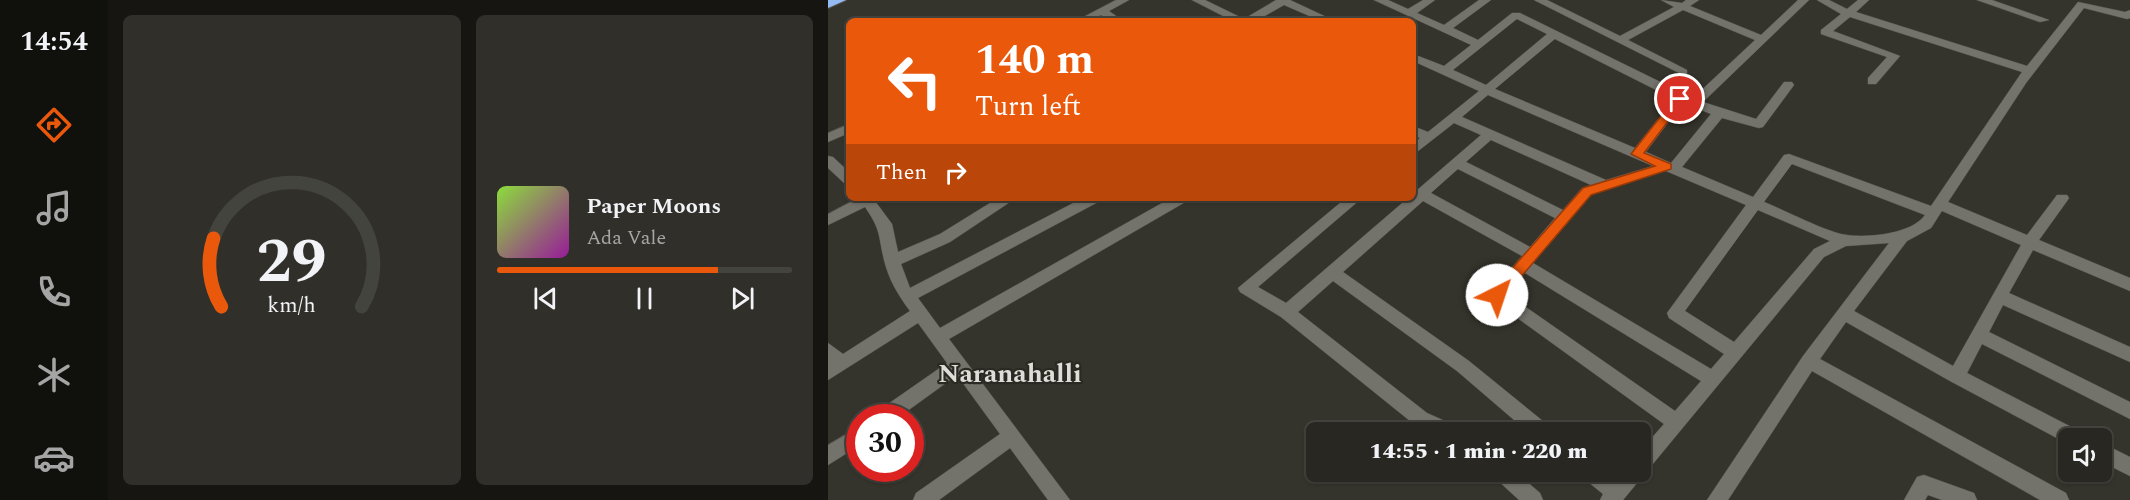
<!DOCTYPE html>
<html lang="en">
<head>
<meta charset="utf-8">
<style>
	:root { --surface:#282721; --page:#302f2a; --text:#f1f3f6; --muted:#a5a5a5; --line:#44443f; --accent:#ea580c }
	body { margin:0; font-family:Spectral,serif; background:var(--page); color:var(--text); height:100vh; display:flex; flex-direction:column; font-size:22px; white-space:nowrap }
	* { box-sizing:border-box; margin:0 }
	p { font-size:20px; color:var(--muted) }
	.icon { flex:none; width:33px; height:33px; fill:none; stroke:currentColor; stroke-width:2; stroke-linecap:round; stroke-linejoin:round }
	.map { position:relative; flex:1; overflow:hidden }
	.drawer { display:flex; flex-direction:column; gap:15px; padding:15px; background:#161512; width:720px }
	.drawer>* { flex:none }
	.guide { position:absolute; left:18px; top:18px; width:570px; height:183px; border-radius:9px; box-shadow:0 2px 4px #0004,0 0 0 2px var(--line); background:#ea580c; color:#fff; overflow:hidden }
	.buttons { position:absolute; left:1230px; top:428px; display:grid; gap:12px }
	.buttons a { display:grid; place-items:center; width:54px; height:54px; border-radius:9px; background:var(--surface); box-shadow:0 2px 4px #0004,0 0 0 2px var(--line); font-size:30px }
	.speed { position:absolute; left:18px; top:404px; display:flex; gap:12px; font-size:30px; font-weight:700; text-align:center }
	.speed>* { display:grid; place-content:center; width:78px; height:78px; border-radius:50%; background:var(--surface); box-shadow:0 2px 4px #0004,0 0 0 2px var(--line); line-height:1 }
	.speed .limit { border:9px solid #d22; background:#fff; color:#111 }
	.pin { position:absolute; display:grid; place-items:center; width:51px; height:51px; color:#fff; margin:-26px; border:3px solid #fff; border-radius:50%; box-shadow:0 2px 6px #0007 }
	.me { position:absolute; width:66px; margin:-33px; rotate:41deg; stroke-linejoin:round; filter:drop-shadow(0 0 4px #0008) }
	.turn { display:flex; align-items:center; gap:21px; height:126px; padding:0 30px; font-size:27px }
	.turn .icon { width:78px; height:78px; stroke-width:2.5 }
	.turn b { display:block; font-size:42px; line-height:51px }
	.then { display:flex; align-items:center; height:57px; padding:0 30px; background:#0003; gap:12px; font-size:22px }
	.drawer .card { flex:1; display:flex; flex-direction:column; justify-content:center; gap:9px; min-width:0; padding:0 21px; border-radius:9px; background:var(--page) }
	.drawer .dial { align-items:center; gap:0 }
	.dial svg { height:156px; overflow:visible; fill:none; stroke:var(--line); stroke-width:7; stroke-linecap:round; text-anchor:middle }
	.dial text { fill:var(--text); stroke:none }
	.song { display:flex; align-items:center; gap:18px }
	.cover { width:72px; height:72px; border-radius:9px; background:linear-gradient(135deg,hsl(90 70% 55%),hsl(300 70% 35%)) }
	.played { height:6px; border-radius:3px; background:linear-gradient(90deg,var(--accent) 75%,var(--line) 75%) }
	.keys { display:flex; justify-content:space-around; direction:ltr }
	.drawer .tiles { flex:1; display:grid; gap:15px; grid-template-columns:repeat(2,1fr) }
	.trip { position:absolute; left:478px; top:422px; width:345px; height:60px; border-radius:9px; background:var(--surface); box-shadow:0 2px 4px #0004,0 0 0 2px var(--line); font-weight:800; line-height:60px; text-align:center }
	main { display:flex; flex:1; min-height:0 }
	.tab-bar { display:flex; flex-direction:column; width:108px; justify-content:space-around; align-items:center; background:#10100d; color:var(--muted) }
	.tab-bar .icon { width:42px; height:42px }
	.tab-bar .current { color:var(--accent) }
	.tab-bar b { font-size:27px; color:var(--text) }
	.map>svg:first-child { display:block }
</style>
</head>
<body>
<main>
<nav class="tab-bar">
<b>14:54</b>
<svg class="icon current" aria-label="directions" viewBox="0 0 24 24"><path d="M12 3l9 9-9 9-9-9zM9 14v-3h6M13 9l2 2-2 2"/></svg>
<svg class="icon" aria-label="music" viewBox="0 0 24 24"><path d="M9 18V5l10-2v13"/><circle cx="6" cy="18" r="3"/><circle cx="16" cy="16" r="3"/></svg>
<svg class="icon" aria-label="phone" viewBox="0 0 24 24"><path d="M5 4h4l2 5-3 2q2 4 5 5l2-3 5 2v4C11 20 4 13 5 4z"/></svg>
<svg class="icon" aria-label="climate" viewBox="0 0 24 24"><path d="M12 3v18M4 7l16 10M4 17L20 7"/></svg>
<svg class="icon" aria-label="car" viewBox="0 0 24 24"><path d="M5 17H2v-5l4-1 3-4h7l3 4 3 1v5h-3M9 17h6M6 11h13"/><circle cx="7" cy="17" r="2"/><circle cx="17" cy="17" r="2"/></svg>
</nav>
<section class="drawer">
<div class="tiles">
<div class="card dial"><svg viewBox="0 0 100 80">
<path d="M14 69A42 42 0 1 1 86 69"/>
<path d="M14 69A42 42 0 0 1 10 34" stroke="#ea580c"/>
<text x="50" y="56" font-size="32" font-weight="700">29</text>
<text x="50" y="72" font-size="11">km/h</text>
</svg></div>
<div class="card">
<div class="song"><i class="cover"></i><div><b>Paper Moons</b><p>Ada Vale</p></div></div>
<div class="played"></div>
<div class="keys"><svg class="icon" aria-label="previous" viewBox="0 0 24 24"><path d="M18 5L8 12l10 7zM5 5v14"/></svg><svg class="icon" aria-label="pause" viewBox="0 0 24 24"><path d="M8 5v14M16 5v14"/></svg><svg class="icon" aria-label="next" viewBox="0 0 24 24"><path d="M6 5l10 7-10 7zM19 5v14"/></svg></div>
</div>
</div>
</section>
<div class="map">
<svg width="1302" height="500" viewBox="0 0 1302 500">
	<rect width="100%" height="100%" fill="#35342c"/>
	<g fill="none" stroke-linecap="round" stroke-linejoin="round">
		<defs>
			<path id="minor" d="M288,0h13l-20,11 14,10h-13l-9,-6 -12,6h-13z
				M364,0h13l39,19 32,-19h14l45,21h-14l-37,-16 -28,16h-23z
				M546,0h14l20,9 15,-9h12l-18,13 27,12 35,-25h12l-38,28 25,12 34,-27h8l173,85 62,-58 -72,-30 -55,30 59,30v4l-4,1 -149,-75h13l73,36 54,-29 -13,-7 21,3 4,-3h13l-9,6 71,29 37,-35h11l-106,102 53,17 28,-37h8l2,3 -31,42 -4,1 -37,-10 -40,49 71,30 31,-42 5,-1 142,52 91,-134 -172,-55 -17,14 67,25 -24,28h-8v-6l19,-21 -66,-23v-4l20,-16 -24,-14h12l18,9 11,-9h11l-13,12 171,54 51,-64 47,10 5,-2v8l-3,1 -43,-11 -58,75 -78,119 79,33 30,-40h10l2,3 -2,3 -28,39 91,38v13l-97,-41 -24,43 121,54v15l-127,-57 -14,27 141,70v17l-148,-75 -15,29 114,59 2,6h-15v6l-118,-63 -104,-59 -26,37 246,134 3,7h-29l-228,-129 -84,129h-21l96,-144 86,-113 -43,3 -22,11 -201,243h-23l3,-6 -21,-17 -3,-6h25l11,9 8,-9h18v-21l23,-26 -173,-125 -2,-4 2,-4 31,-35 -99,-55 -80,71 126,89 80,65 2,6h-23l-71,-61 -124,-90 -35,31 129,101 29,13 2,6h-28l-15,-7 -134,-108 -41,-25 -2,-4 108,-90h16l-104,89 28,16 122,-105h5l3,-7 65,-56 -27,-12 -41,32v-11l7,-6 -7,-3v-9l15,6 51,-41 -66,-30v-7l31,12 27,-21zM689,19l30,15 -61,51 -33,-15zM727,39l119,60 -39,49 -140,-59zM660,95l144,62 21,9 -47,14 -144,-63zM855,103l28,11 -40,49 -25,-11zM663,140l100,45 -9,3 -19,22 -97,-48zM964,164l133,51c-13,19 -57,23 -78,20 -17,-1 -65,-26 -83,-33zM630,169l97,49 -25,29 -99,-54zM838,171l80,34 -79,108 2,5 55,36 -13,15 -178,-106 59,-69zM930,210l72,31 -16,8 -80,93 -49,-31zM1114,211l79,34 -68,121 -99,-55 53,-70 24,-13zM697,273l176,108 -26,30 -168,-117z
				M1149,0h15l57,20 -9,2z
				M21,124v9l-21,9v-9z
				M0,156l5,1 16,15v13l-5,-2 -16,-15z
				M30,198h19l-2,3 17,23 6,28 42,-18 58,-36h18l-66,44 -49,22 9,24 173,-90h19l-2,3 -182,97 22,30 231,-130h18l-2,3 -238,138 121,161h-22l-38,-52 -71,52h-26l3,-7 84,-59 -43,-59 -58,42h-24l3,-6 69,-48 -29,-40 -90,57v-37l15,11 67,-43c-12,-16 -21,-31 -26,-51 -6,-26 -3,-30 -19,-53l-37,18v-11z
				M32,426v19l-32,20v-20z
				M1274,443l28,14v19l-28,-14z
				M663,471h24l25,22 3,7h-24l-25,-23z
				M1096,475l50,18 3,7h-35l-14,-5 -3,5h-21l13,-23z"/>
			<path id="highway" d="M0,0h18l-18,8z"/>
		</defs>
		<use href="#minor" stroke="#52514c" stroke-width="1"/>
		<use href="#highway" stroke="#52514c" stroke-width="2"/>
		<use href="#minor" fill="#74736b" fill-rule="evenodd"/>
		<use href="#highway" fill="#95bbf5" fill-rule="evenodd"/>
	</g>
	<path fill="#ea580c" stroke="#983908" stroke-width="1.5" d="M848,97l9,2 -41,54 27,11v5l-80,26 -89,104h-10l-2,-4 2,-4 91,-103 72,-22 -24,-12z"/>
	<g text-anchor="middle" stroke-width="4.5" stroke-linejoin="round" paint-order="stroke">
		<g font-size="26" font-weight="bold" fill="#deddd9" stroke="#2b2a22">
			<text x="182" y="382">Naranahalli</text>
		</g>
	</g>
</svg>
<div class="buttons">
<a><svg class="icon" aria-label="sound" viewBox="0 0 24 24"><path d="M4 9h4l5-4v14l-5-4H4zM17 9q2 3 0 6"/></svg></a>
</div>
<div class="speed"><div class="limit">30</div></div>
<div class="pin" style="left:852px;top:99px;background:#d93025"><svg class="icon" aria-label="arrive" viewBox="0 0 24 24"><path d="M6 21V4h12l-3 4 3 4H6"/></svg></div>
<svg class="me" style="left:669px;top:295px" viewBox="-20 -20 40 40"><circle r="19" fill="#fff"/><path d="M0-13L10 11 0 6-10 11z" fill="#ea580c"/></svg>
<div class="trip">14:55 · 1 min · 220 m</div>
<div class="guide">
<div class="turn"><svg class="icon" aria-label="left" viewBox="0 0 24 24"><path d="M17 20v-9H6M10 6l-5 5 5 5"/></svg><div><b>140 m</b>Turn left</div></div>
<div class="then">Then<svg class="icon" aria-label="right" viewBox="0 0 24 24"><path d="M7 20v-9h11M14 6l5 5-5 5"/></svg></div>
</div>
</div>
</main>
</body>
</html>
